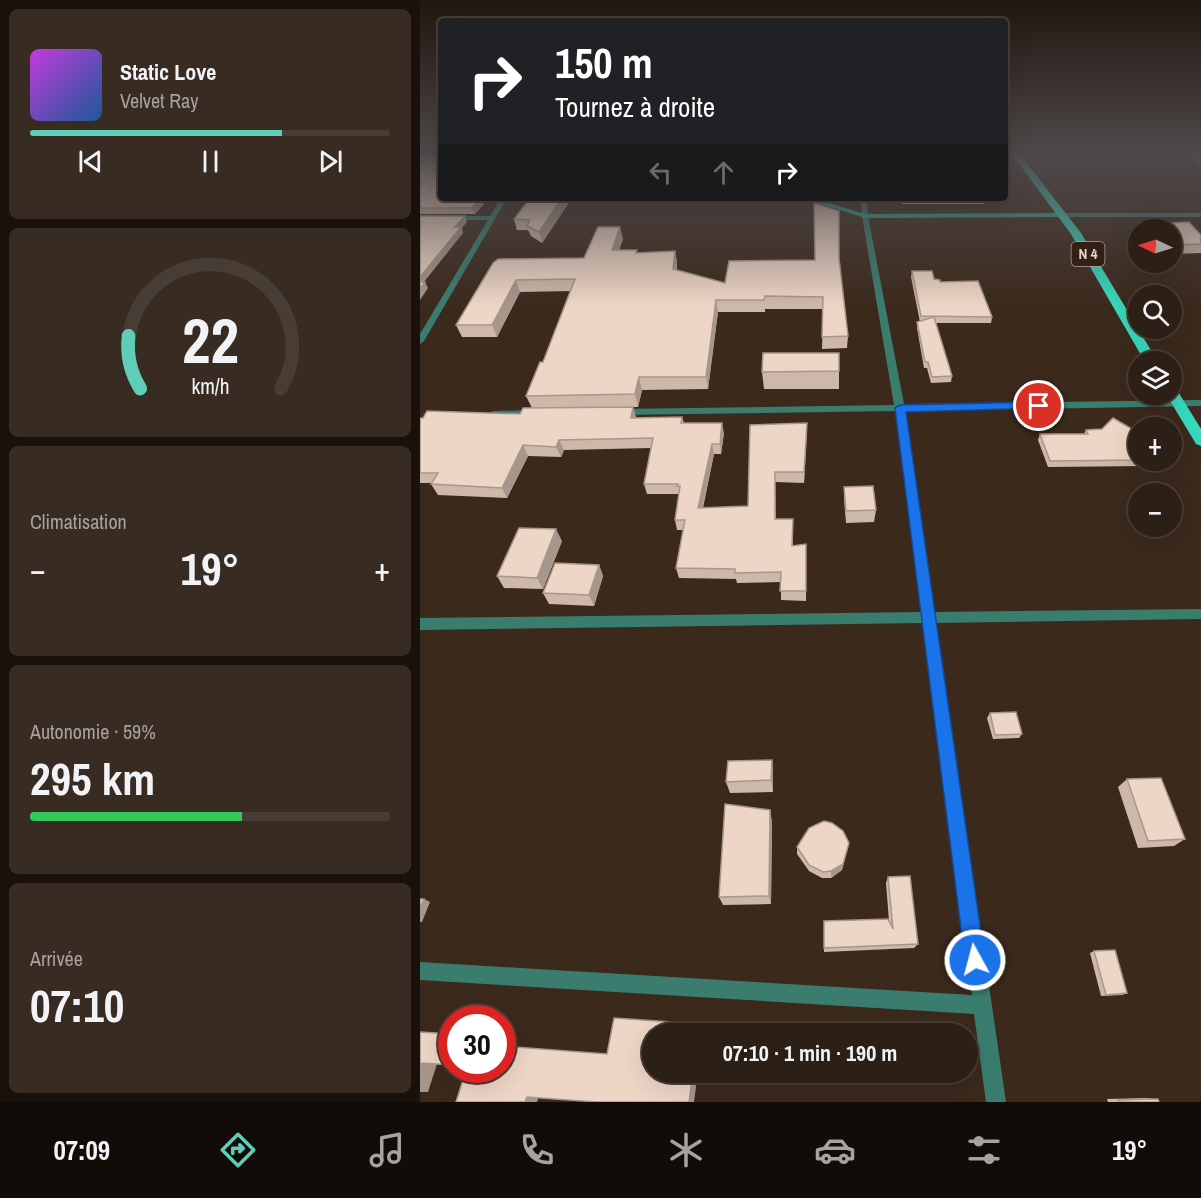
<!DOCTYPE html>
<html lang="fr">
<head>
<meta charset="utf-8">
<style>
	:root { --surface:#2c1f15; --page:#382c22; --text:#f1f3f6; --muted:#a6a2a0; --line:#483d34; --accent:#5eceb8 }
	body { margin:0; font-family:"Archivo Narrow",sans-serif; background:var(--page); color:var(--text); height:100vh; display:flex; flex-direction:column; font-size:22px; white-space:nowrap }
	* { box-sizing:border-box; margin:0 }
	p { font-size:20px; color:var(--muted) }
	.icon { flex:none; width:33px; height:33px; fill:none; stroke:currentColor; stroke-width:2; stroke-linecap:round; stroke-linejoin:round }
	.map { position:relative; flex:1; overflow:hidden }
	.sheet { display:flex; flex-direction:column; gap:9px; padding:9px; background:#18110c; width:420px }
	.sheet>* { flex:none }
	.hud { position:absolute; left:18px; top:18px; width:570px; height:183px; border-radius:6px; box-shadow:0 6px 24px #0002,0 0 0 2px var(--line); background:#202124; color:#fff; overflow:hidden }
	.needle { width:39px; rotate:274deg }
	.buttons { position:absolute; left:708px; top:219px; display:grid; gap:12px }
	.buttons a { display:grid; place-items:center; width:54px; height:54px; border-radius:50%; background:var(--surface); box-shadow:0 6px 24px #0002,0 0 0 2px var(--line); font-size:30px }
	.speed { position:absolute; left:18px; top:1005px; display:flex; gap:12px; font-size:30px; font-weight:700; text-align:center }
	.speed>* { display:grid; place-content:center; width:78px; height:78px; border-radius:50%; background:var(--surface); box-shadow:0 6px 24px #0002,0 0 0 2px var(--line); line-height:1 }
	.speed .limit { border:9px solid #d22; background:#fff; color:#111 }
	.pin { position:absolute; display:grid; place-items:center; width:51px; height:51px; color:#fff; margin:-26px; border:3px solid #fff; border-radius:50%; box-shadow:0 2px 6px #0007 }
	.me { position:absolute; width:66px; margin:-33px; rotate:353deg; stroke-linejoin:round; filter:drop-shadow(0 0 4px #0008) }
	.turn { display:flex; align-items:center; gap:21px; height:126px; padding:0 18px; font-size:27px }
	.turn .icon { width:78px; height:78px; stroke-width:2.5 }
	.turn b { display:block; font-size:42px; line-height:51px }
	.lanes { display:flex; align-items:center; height:57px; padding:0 18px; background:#0003; justify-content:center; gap:30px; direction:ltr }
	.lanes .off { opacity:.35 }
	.big { font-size:45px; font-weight:700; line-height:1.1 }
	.sheet .card { flex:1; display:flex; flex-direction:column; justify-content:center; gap:9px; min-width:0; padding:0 21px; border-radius:9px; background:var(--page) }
	.sheet .dial { align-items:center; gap:0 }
	.dial svg { height:156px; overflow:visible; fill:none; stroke:var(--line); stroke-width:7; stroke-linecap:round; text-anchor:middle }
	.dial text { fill:var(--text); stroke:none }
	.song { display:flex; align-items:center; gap:18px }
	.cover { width:72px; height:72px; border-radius:9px; background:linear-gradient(135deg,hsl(290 70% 55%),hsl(210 70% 35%)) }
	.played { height:6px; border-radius:3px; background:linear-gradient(90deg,var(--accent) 70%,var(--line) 70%) }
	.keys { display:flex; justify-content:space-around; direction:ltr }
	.heat { display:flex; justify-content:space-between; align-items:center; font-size:33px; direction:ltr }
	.charge { height:9px; border-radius:4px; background:linear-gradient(90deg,#34c759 59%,var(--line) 0) }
	.trip { position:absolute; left:222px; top:1023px; width:336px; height:60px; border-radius:30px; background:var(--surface); box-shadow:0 6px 24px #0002,0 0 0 2px var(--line); font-weight:700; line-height:60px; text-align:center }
	.menu { display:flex; height:96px; justify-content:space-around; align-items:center; background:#120c08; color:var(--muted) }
	.menu .icon { width:42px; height:42px }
	.menu .current { color:var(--accent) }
	.menu b { font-size:27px; color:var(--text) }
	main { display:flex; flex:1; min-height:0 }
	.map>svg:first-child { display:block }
</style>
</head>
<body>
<main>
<section class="sheet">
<div class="card">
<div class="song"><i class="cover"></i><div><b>Static Love</b><p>Velvet Ray</p></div></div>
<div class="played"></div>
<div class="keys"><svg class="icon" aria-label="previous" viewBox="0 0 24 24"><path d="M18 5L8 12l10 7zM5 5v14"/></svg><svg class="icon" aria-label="pause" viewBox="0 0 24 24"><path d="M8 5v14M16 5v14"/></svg><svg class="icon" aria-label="next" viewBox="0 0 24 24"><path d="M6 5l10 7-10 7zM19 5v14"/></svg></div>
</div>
<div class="card dial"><svg viewBox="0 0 100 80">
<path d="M14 69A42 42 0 1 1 86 69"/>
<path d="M14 69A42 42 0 0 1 8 42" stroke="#5eceb8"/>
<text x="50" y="56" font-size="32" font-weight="700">22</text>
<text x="50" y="72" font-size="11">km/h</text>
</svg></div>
<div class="card"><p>Climatisation</p>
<div class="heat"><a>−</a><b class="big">19°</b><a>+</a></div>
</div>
<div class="card"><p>Autonomie · 59%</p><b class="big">295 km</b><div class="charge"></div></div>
<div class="card"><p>Arrivée</p><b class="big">07:10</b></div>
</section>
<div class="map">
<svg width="781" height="1102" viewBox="0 0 781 1102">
	<rect width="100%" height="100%" fill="#3b291c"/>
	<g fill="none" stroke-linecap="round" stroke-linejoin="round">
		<path fill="#3a7d6f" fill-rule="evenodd" d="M766,153h7l8,9v5z
			M81,198h6l-83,143 -4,3v-10l68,-114h-68v-4h70z
			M441,198h6l1,18 36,188 297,-4v6l-296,5 30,201 266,-3v10l-265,4 70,479h-20l-12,-88 -554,-34v-18l552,33 -49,-372 -503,7v-12l502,-6 -27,-201 -276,4 -5,-3 5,-3 275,-4 -32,-189z
			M781,213v4h-139l-3,-2 3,-2z
			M116,410l4,1v4l-47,2 -5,-3 5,-3z"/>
		<path fill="#31a994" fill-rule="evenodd" d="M382,198h10l53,16 197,-1 3,2 -3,2 -197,1z"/>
		<path fill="#38d8bd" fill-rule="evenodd" d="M591,153h8l62,80 77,129h-13l-74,-128z
			M752,389l5,1 24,39v17l-5,-2 -30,-50h6z"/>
	</g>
	<path fill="#cdb8aa" d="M0,153l21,45h48l-14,16h-55z
		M110,198h42l-30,45 -11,-7 -3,-6h-11l-3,-11z
		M470,198h97l-3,6h-81z
		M728,220h13l2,3 26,-1 12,13v18l-29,1v-24h-34v24l-7,-14 3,-9z
		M203,239l-4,11 19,3 37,-2 2,12v7l48,13 90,-23 24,-2 9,78 -1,12 -25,1 1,-40h-58v3h-47l-10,77 -66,1 -4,17 -72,1 67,-1 3,11 46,-1 2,6 40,10 -3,21h-7l-11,54 45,-2 59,-83 -3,60 -29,-1 1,37h17v27l13,-2v57l-25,-1v-18l-44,1 -1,-4 -57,-1 -3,-10 7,-38h-6l-2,-10 4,-26h-32l-3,-10 7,-36 -87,2 -3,7 -33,-1 -21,42 -69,-3 -7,-11 1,-1h-12v-65l100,-4 12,-6 -6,-12 17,-34 28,-71 -51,1 -23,45h-35l-6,-12 37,-62 91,-5z
		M492,271l22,8 58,38 -1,6h-55l16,53 -1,6 -20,1 -4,-15h-3l-7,-40v-6h3l-9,-45z
		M419,371v18h-75l-2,-17z
		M666,430l52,30h8l-3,6 -95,1 -10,-27 2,-6h44z
		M424,487l32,23 -2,12 -28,1 -2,-24z
		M142,541l-19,48 -39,-1 -7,-12z
		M179,565l4,11 -9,30 -45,-2 -6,-11z
		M570,713l32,21 -3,4 -26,1 -6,-21z
		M352,760l1,13v19l-43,1 -4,-11z
		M707,779l58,60 -11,7 -36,2 -20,-61z
		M352,821l-1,83 -48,1 -4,-8z
		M429,843l-7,27 -11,8h-9l-13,-7 -12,-17v-7z
		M468,877l30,67 -4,4 -90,4v-31h65l-3,-38z
		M674,951l33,42 -5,2 -21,1 -11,-43z
		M726,1098l12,1 1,3h-51l-1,-3z"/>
	<path fill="#a7968b" d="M61,198h8l-14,16 -3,-6z
		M142,198h10l-30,45 -3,-11z
		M45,216l2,6 -5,6 1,5 -43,54v-10l35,-50z
		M200,227l3,12 -8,22 -3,-11z
		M255,251l2,12 -2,18 -2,-12z
		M96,280l4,12 -23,45 -5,-12z
		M5,282l3,6 -8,12v-11z
		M296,300l2,12 -10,77 -2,-12z
		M219,377l3,13 -4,17 -3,-13z
		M213,407l3,10 -2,12 -3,-11z
		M302,423l2,10 -3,21 -1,-10z
		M387,423v11l-3,49v-11z
		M139,440l5,10 -3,7 -5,-10z
		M292,444l2,10 -14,64 -2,-10z
		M103,445l5,11 -21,42 -5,-10z
		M136,529l6,12 -19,48 -6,-11z
		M179,565l4,11 -9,30 -5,-11z
		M352,760l1,13v19l-2,-12z
		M350,810l2,11 -1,83 -2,-8z
		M429,843l-7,27 -11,8v-7z
		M4,899l6,3 -8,20h-2v-14z
		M280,1024l4,2 -1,8h-4z
		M0,1063l17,1 -9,28h-8z
		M273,1072h5l-4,30h-5z
		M119,1096l-2,6h-12l2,-5z"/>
	<path fill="#eed6c6" stroke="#a7968b" stroke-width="1.5" d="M0,153h21v45h40l-9,10h-52z
		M110,198h32l-23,34 -12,-6 3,-6 -16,-1z
		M394,203l25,8v47l9,78 -26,1 1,-40 -58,-1 -1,4h-48l-10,77h-67l-4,17 -109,2 14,-34h3l32,-83 -59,1 -24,45h-36l37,-62 5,-4 86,-1 14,-31h22l-8,23h25l-1,3 39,-2 -2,18 52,14 4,-22 86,-1z
		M0,216h45l-10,11h6l-41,50z
		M728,220h13l2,3 26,-1 12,13v9l-29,1v-15h-34v9l-4,-8z
		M492,271h20l2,8 6,1v2l38,-1 14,36 -71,-1z
		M0,282h5l-5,7z
		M514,317l18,59 -20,1 -4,-15h-3l-8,-40z
		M343,353h76v18l-77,1z
		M213,407l-2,11 51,-1 -1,6h41l-2,21h-8l-14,64 50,-2 2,-81 57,-2 -3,49h-29v47h18l-1,27 14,-2v47h-26l1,-19 -46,1v-4l-59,-1 9,-48h-10l5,-34h-3l1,-2h-34l9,-46 -94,2 -3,7 -33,-2 -21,43 -71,-4 7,-11h-18v-55h3l4,-7 93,3 3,-6z
		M693,418l19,11 6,13v18l-88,1 -10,-27h48l-2,-4 16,-1z
		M453,486l3,24 -30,1 -2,-24z
		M99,528l37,1 -19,49 -40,-2z
		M135,563l44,2 -10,30 -46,-2z
		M596,712l6,22 -27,1 -5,-22z
		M352,760l-1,20 -45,2 2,-21z
		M741,778l24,61 -37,2 -21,-62z
		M305,804l45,6 -1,86 -50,1z
		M404,821l8,2 11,8 6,12 -6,21 -12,7 -8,1 -14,-7 -12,-18 12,-19z
		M490,876l8,68 -94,4v-27l64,-2 5,10 -5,-52z
		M0,899h4l-4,9z
		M695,950l12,43 -21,2 -12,-44z
		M194,1018l86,6 -1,10h-47v38h41l-4,30h-92l-70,-5 -2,5h-69l10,-32h36v-24l105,8z
		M0,1032l32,2v31l-32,-2v1z
		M738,1099l1,3h-41v-2z"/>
	<linearGradient id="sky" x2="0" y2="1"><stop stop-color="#20170f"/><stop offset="0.5" stop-color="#4f494b"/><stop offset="1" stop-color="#4f494b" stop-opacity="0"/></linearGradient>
	<rect width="781" height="307" fill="url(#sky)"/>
	<path fill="#1a73e8" stroke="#114b97" stroke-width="1.5" d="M619,402l6,4 -2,2 -137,4 79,548 -3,7 -7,3 -7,-3 -3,-7 -70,-552 5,-3z"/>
	<g text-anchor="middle" stroke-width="6" stroke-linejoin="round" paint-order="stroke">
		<rect fill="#312013" stroke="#aea097" stroke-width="1.5" x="651.5" y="242" width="33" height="24" rx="4.5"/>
		<g font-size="15" font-weight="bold" fill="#e3d7cf">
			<text x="668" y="259">N 4</text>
		</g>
	</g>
</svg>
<div class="buttons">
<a><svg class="needle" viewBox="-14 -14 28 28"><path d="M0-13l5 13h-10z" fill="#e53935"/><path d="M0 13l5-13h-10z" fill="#a6a2a0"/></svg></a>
<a><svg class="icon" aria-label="search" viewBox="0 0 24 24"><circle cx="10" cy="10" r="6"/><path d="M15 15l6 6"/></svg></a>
<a><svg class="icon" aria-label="layers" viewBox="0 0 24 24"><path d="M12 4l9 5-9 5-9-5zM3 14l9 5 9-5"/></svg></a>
<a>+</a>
<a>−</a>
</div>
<div class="speed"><div class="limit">30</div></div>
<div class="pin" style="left:619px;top:406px;background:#d93025"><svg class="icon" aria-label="arrive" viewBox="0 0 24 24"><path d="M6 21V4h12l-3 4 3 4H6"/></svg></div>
<svg class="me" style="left:555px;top:960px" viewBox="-20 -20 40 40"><circle r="17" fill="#1a73e8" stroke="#fff" stroke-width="3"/><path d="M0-11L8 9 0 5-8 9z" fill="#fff"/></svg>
<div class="trip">07:10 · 1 min · 190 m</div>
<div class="hud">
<div class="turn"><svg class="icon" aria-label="right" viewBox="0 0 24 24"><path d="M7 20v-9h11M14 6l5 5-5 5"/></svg><div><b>150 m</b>Tournez à droite</div></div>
<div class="lanes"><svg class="icon off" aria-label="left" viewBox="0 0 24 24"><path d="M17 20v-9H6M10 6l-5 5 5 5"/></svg><svg class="icon off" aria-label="ahead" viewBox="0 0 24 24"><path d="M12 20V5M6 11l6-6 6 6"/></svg><svg class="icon" aria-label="right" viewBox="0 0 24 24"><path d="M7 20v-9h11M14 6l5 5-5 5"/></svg></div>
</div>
</div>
</main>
<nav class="menu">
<b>07:09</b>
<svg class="icon current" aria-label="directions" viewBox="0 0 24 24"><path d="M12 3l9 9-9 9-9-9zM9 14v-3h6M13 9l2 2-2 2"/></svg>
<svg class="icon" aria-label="music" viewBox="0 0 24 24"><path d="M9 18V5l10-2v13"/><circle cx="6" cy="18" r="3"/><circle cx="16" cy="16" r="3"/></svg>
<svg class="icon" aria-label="phone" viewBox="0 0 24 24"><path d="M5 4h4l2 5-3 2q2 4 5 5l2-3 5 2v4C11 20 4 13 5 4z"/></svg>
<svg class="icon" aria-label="climate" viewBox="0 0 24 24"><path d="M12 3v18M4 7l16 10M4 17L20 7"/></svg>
<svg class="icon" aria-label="car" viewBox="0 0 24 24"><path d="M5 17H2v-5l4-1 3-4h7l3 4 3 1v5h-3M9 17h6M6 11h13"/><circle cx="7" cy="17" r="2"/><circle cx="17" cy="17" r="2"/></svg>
<svg class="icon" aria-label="filters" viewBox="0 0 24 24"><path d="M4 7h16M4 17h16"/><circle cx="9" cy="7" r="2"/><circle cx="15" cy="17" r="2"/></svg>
<b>19°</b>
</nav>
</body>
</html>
